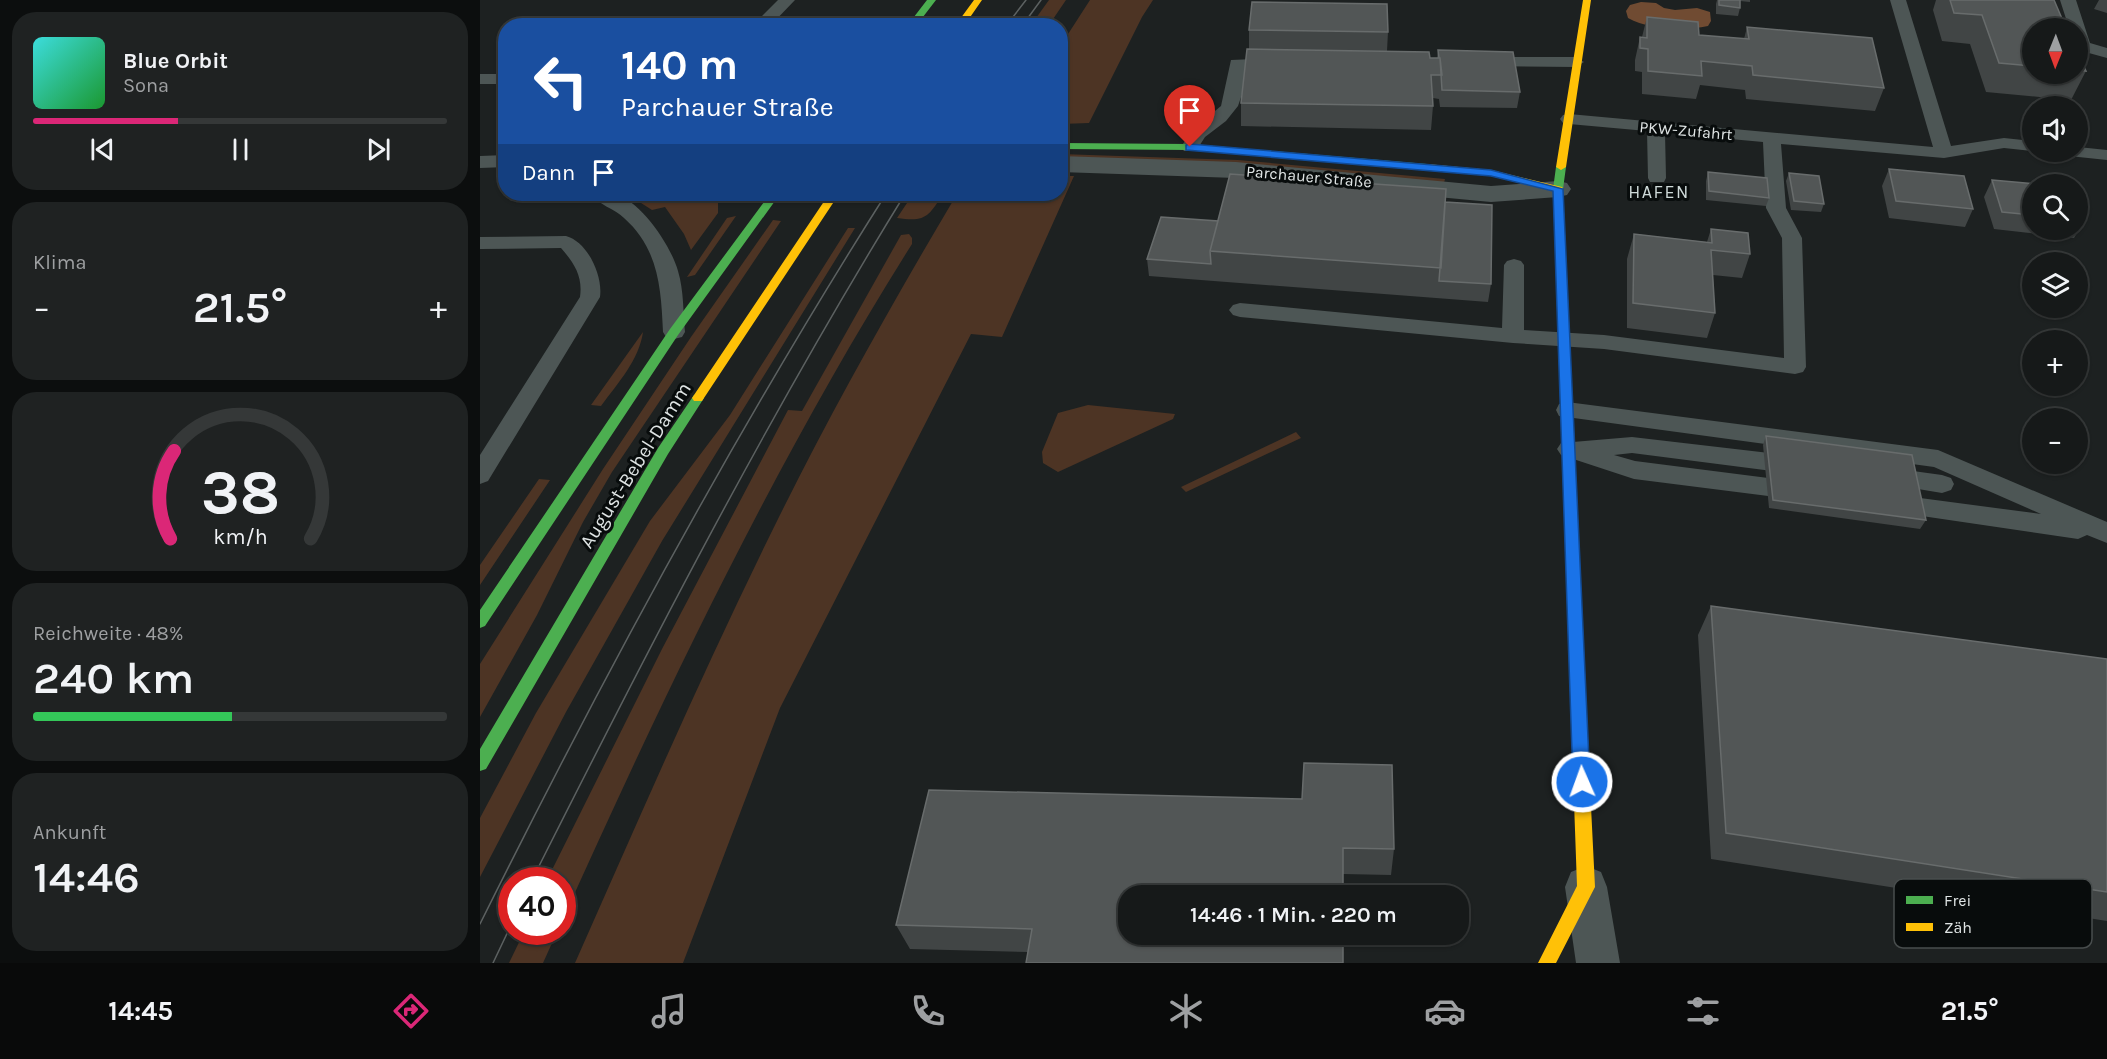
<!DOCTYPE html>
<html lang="de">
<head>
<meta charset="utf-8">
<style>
	:root { --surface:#161919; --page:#1f2222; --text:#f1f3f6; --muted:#9ea0a2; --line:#353838; --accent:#db2777 }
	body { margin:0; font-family:Karla,sans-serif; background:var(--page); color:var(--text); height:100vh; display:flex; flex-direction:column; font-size:22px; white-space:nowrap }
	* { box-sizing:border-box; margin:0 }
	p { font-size:20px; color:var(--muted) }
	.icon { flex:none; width:33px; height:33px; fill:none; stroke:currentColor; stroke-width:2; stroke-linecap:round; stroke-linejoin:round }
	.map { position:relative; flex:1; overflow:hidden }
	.side { display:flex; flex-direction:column; gap:12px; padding:12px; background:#0c0e0e; width:480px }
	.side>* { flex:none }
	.guide { position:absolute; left:18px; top:18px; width:570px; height:183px; border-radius:24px; box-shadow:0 2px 4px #0004,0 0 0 2px var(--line); background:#1a4fa0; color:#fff; overflow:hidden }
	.needle { width:39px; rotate:181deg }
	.fabs { position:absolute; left:1542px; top:18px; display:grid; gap:12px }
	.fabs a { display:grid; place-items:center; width:66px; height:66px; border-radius:50%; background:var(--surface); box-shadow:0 2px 4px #0004,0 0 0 2px var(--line); font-size:30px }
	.speed { position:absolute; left:18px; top:867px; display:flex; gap:12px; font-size:30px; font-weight:700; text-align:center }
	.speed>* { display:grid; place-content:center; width:78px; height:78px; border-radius:50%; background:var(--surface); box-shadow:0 2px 4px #0004,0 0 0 2px var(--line); line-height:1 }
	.speed .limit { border:9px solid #d22; background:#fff; color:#111 }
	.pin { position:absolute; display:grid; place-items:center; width:51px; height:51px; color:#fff; margin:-62px -26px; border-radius:50% 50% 50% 0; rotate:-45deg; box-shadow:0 0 6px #0007 }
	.pin .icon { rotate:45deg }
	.me { position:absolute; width:66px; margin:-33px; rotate:358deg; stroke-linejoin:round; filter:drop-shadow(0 0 4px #0008) }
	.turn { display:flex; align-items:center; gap:21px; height:126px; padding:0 24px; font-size:27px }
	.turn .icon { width:78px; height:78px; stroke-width:2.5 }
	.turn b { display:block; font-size:42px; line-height:51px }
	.then { display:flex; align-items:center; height:57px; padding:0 24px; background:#0003; gap:12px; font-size:22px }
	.big { font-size:45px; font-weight:600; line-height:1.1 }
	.side .card { flex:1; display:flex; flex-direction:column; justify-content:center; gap:9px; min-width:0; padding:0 21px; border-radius:24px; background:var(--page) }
	.side .dial { align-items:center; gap:0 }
	.dial svg { height:156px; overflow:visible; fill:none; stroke:var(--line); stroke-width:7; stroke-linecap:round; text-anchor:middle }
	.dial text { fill:var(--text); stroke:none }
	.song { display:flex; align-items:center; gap:18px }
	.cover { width:72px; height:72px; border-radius:9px; background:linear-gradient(135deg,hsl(180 70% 55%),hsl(130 70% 35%)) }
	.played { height:6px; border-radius:3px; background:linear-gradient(90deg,var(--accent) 35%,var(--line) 35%) }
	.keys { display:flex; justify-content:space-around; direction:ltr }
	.heat { display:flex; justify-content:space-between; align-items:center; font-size:33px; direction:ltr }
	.charge { height:9px; border-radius:4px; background:linear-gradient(90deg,#34c759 48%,var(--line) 0) }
	.trip { position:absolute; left:638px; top:885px; width:351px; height:60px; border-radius:24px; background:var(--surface); box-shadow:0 2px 4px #0004,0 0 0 2px var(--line); font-weight:600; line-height:60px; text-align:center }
	.menu { display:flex; height:96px; justify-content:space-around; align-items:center; background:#090a0a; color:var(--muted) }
	.menu .icon { width:42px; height:42px }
	.menu .on { color:var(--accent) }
	.menu b { font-size:27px; color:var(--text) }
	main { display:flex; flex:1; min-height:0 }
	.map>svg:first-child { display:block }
</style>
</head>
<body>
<main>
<section class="side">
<div class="card">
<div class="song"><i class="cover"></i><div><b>Blue Orbit</b><p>Sona</p></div></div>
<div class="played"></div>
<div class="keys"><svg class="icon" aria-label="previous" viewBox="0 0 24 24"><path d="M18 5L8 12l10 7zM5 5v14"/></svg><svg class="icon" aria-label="pause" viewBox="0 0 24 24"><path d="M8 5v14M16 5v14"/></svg><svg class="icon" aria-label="next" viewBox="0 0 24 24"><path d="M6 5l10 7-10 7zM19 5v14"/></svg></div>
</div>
<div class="card"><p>Klima</p>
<div class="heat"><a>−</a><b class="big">21.5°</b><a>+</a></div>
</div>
<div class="card dial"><svg viewBox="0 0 100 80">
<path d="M14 69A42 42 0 1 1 86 69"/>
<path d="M14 69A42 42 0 0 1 16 24" stroke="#db2777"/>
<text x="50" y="56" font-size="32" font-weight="700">38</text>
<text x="50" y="72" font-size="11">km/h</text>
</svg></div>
<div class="card"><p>Reichweite · 48%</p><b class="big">240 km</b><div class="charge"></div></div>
<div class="card"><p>Ankunft</p><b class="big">14:46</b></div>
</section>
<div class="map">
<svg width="1627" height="963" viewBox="0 0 1627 963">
	<rect width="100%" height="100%" fill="#1d2121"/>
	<path fill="#4d3424" d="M569,0h17l-17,25h-18z
		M610,0h63l-11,17 -53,106 -28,1v-79z
		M580,154l178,6 207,19 -1,4 -383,-25z
		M581,176h13l-72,161 -31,-3 -191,374 -97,255h-108c66,-149 131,-299 203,-444 55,-111 116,-219 179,-325h103z
		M147,194h91v19l-27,37 -7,-16 -19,-27 -13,3z
		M433,194h30c-15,23 -17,28 -46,24z
		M256,216l-41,59 -8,2 40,-59z
		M293,220l8,1 -169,251 -29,50 -46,93 -57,102v-53l123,-195 88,-132z
		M368,228h7l-193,313 -96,171 -86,165v-59l56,-105 114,-192 80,-106z
		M429,234l3,4v6c-135,214 -245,444 -349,675l-1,-39h-15l115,-231 126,-239 14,1 99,-176z
		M163,332c-4,28 -25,51 -42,74l-10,-1z
		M608,405l87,9 -2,5 -115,53 -15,-9 -1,-11 16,-39z
		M816,432l5,6 -115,54 -5,-5z
		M59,479l11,1 -70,105v-20z
		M44,932h33l-14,31h-34z"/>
	<path fill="#704b32" d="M1161,2l15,1 8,5 11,2 22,-2 13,4 1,9 -3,5c-24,5 -58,4 -80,-8l-2,-7 4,-6z"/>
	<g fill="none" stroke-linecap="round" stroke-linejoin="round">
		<path fill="#4d5655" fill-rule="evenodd" d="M298,0h17l-25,26h-18z
			M1410,0h16l45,146 53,-8 28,3v10l-28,-3 -60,10 -163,-14 5,64 16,30 4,129 -3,5 -8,2 -191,-25 -91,-6 -273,-26 -7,-2 -4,-5 4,-5 7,-2 262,25 2,-63 3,-4 7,-2 7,2 3,4v65l80,5 180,23 -2,-120 -16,-30 -3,-66 -98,-9 1,45 -2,4h-14l-2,-4 -1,-47 -78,-7 -6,-1 -3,-4 3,-4 6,-1 364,33z
			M1580,0h16l14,43 17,5v10l-29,-8v-22h-9z
			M1002,57h94l8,5 -8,5 -100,-1 -2,-4z
			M796,58l8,5 -2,4 -37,2 -2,22 -5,15 -12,15 -21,16 -9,14h-12l-3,-4 11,-17 29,-24 10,-46z
			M0,74h26v10h-26z
			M1598,147l29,3v10l-38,-4 -3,-4h12z
			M26,155v12l-26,1v-12z
			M111,194c6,-1 16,-2 23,0 27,6 57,52 64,77 6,20 5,41 7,61l-3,5 -8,2 -8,-2 -3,-5c-2,-43 -4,-83 -39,-114 -9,-9 -27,-14 -33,-24z
			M86,236c22,6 37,40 34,61l-112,184 -8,3v-29l100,-158c3,-21 -6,-34 -19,-49l-81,1v-12z
			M1087,402l371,48 169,72v21l-20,-8 -9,4 -197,-29 -3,-7 3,-7 9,-2 151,20 -107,-47 -375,-51 -3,-6 3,-6z
			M1152,437l164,19 8,3 4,6 -4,6 -8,3 -164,-21 -18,2 21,6 164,21 9,3 3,6 -3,6 -9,3 -165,-21 -73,-24 -4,-6 4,-6z
			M1404,467l58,8 9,3 3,6 -3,6 -9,3 -66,-11 -4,-6 4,-6z"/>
		<path fill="#4d5655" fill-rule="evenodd" d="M580,156l176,6 255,24 67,-5 9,2 4,6 -4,6 -9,2 -67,5 -255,-24 -176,-6z
			M1106,866l15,6 6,15 13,76h-44l-11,-76 6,-15z"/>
		<path fill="#4caf50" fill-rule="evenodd" d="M447,0h9l-20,26h-9z
			M580,143l130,1 237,20 5,3 -5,3 -237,-20 -130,-1z
			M1081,164l5,3 -3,22 25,557 -2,5 -6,2 -6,-2 -2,-5 -19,-557 3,-22z
			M290,194h10l-102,141 -193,291 -5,2v-18l190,-281z
			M218,394l6,4 -36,56 -182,315 -6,2v-22l178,-301 36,-53z"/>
		<path fill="#ffc107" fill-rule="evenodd" d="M494,0h8l-18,26h-9z
			M1103,0h8l-25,167 -5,3 -5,-3z
			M947,164l64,6 71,17 1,2 -5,3 -67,-16 -68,-7 -1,-2z
			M349,194h10l-137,207h-8l-2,-3 2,-3z
			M1100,739l6,2 2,5 7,141 -39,76h-18l39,-77 -5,-140 2,-5z"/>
		<path stroke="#5c6161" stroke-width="1.5" d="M526,26l20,-26
			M542,26l19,-26
			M52,880c117,-233 236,-464 373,-686
			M0,924c124,-250 256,-494 406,-730
			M13,963l19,-40"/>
	</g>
	<path fill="#414545" d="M1237,0h33v2l-10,-1v7l-2,8 -22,-2v-10z
		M1456,0h118l-22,28v46h46v-21l8,18 -15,29 -85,-8 -16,-48 -28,-3 -9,-31z
		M1619,0h8v13l-13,-4z
		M1167,17l52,18 45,4 3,-12 137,61 -9,23 -129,-12 -1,-9 -45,-5 -4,14 -54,-5v-22l-7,-1v-11l5,-23h2z
		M769,30l139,2 -1,19 43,7h7l1,-8 82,42 -3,16 -77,-1 -1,-8 -6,-1v8l-2,24 -190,-4v-23l8,-54z
		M1409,169l84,40 -8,18 -76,-9 -7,-32z
		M1228,172l61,26 -3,8 -60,-6v-19z
		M1309,173l35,31 -3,8 -30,-2 -5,-29z
		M1512,180l40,4v46h46v-27l6,18 -10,17 -80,-9 -10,-32z
		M965,202l46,82 -3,18 -339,-26 -2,-17 71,-38z
		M1231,229l39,25 -8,24 -29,-3 2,38 -8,25 -80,-10v-69l7,-25 73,8z
		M1286,436l160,84 -6,9 -151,-21 -6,-63z
		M1231,606l396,53v262l-396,-62 -13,-224z
		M822,799l92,50 -3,26 -48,-1 -315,78 -118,-3 -14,-24z"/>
	<path fill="#525656" stroke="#686c6c" stroke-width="1.5" d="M1239,0h21v8l-21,-3z
		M1470,0h104l12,28h-34v38l-33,-3 -17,-48 -28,-2z
		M772,2l135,2 1,28 -139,-2z
		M1167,17l51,5 1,13 50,4 -2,-12 125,11 12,50 -131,-13 -1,-9 -51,-5 1,15 -54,-5v-22l-8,-1v-11l7,1z
		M767,49l182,3 1,6h10l2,17h-11l2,31 -192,-3z
		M958,50l75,2 7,40 -78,-2 -2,-32h-1z
		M1598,53l8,18 -8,-1z
		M1409,169l75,7 9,33 -77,-8z
		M1228,172l59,6 2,20 -60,-7z
		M1309,173l30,3 5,28 -30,-3z
		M750,174l216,15 -5,79 -231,-17z
		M1512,180l45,4h-5v31l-30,-3z
		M965,202l47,3 -1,79 -52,-3z
		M1598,203l6,18 -6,-1z
		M681,217l57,4 -8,30 1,13 -64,-5z
		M1231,229l37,4 2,21 -39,-4 4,63 -82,-10 1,-69 78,9z
		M1286,436l146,19 14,65 -153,-20z
		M1231,606l396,53v233l-381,-59z
		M824,763l88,2 2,84 -51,-1v48h-215v38h215v29h-317l6,-34 -136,-4 33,-135 373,9z"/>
	<path fill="#1a73e8" stroke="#114b97" stroke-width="1.5" d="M710,144l301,26 72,19 27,593 -3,5 -5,2 -6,-2 -3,-5 -20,-591 -62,-15 -305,-26v-5z"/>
	<g text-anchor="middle" stroke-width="6" stroke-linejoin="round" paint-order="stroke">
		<g font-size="16" fill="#dfe4e4" stroke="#080c0c">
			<text transform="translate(1206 130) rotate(5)" y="6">PKW-Zufahrt</text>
			<text transform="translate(829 176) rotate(5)" y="6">Parchauer Straße</text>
		</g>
		<g font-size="18" letter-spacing="1.5" fill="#cfdad9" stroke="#080c0c">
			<text x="1179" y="198">HAFEN</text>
		</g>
		<g font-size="20" fill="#dfe4e4" stroke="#080c0c">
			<text transform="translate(155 465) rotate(-58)" y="7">August-Bebel-Damm</text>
		</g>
	</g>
	<rect x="1414" y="879" width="198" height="69" rx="9" fill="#080c0c" stroke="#484d4d" stroke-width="1.5"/>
	<rect x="1426" y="896" width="27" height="8" fill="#4caf50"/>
	<rect x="1426" y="923" width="27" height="8" fill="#ffc107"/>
	<g font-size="16" fill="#dfe4e4">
		<text x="1464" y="906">Frei</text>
		<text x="1464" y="933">Zäh</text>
	</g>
</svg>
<div class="fabs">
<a><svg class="needle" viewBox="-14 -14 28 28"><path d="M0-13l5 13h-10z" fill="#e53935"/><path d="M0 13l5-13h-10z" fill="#9ea0a2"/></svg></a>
<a><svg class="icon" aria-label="sound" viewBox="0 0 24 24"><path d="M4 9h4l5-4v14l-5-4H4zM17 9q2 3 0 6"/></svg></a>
<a><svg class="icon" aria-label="search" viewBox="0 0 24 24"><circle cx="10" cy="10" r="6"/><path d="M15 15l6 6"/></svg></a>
<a><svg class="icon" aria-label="layers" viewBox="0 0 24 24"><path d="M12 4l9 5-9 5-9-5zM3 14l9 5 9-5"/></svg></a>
<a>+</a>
<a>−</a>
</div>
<div class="speed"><div class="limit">40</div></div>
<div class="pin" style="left:710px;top:147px;background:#d93025"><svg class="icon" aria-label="arrive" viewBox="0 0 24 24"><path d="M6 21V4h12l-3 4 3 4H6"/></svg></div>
<svg class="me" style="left:1102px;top:782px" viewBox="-20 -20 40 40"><circle r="17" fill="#1a73e8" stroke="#fff" stroke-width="3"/><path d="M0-11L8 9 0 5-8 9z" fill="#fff"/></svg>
<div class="trip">14:46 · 1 Min. · 220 m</div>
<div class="guide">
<div class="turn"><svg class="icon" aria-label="left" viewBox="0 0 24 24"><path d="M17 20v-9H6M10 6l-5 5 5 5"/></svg><div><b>140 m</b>Parchauer Straße</div></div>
<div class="then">Dann<svg class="icon" aria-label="arrive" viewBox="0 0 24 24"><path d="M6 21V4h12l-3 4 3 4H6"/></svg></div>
</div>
</div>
</main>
<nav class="menu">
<b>14:45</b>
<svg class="icon on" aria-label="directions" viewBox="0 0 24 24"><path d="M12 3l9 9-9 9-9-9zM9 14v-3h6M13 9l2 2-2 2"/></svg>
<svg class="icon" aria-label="music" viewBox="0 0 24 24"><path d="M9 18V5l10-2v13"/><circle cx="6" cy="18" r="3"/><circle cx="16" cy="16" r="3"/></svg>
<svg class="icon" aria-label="phone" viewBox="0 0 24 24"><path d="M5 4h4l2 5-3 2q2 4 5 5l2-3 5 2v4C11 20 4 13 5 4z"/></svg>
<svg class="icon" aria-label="climate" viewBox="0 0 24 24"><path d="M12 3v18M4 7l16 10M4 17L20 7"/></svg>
<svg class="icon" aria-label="car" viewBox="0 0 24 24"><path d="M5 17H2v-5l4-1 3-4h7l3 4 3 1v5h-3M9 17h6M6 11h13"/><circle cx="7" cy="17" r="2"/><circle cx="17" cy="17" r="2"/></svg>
<svg class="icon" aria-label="filters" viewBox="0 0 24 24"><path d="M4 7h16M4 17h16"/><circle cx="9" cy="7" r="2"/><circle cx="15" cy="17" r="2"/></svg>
<b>21.5°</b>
</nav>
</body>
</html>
